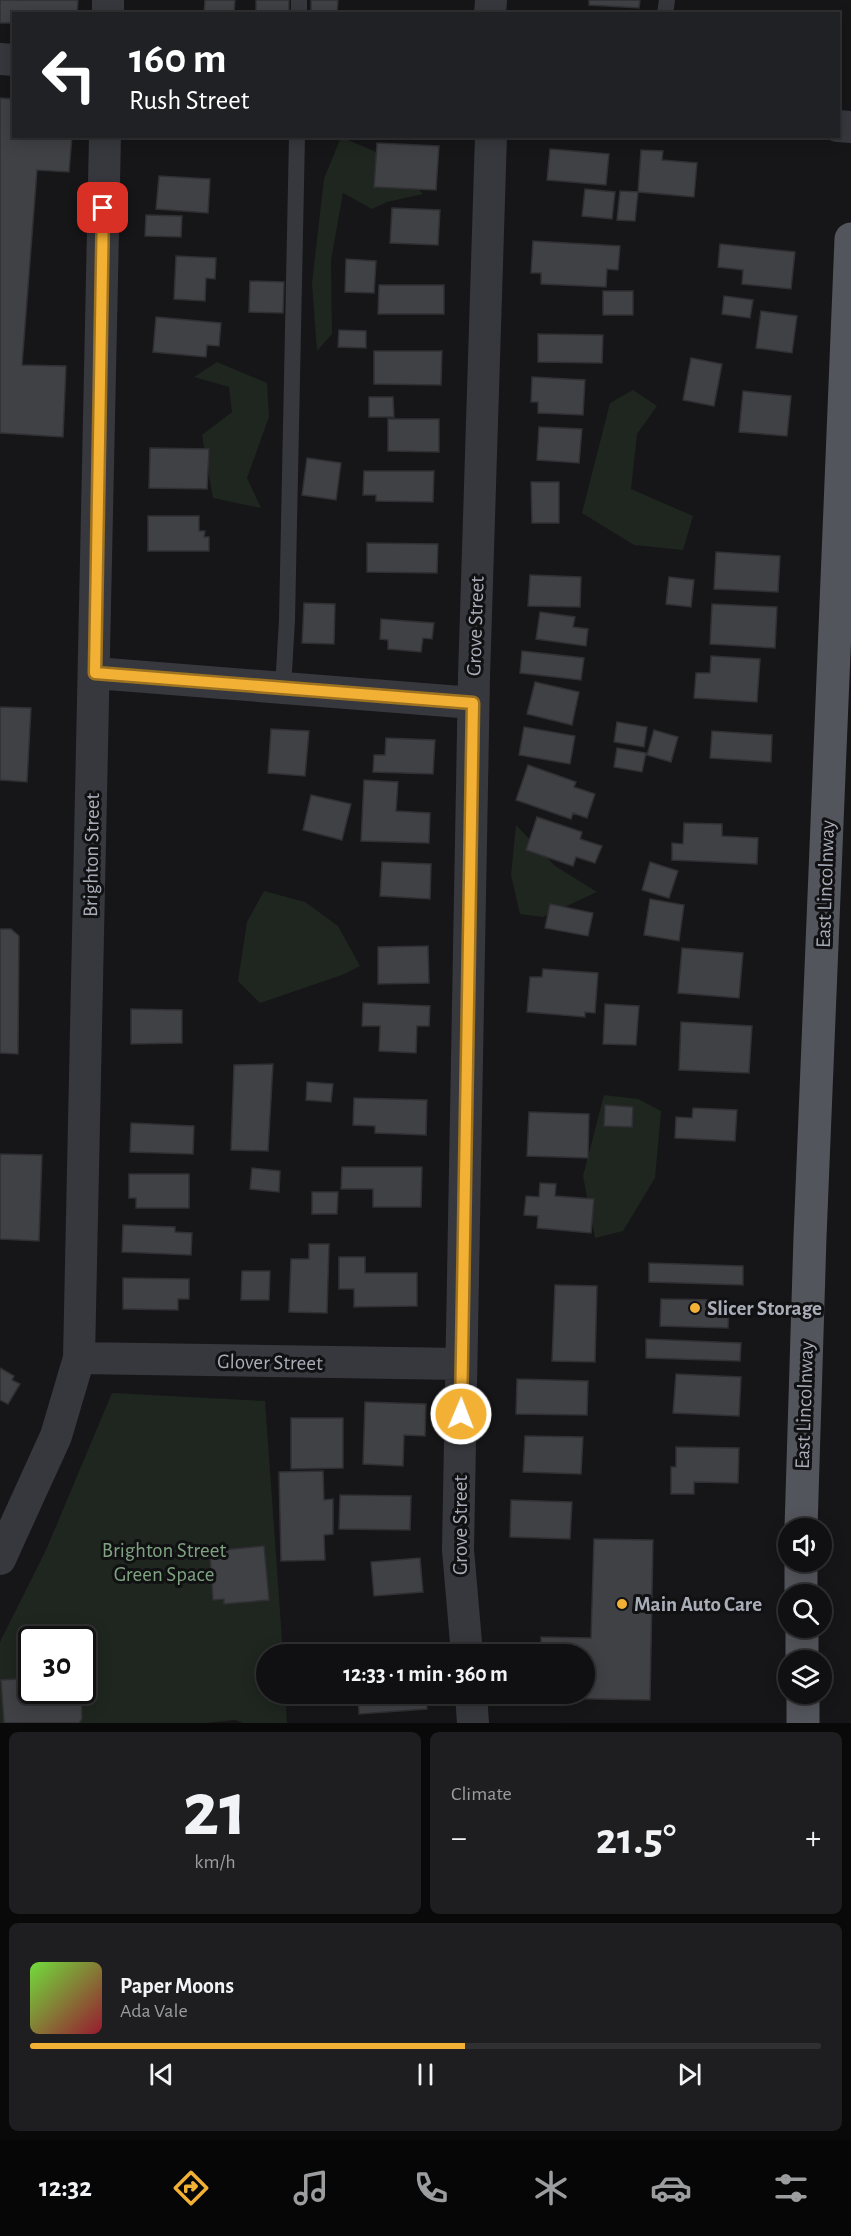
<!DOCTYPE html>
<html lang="en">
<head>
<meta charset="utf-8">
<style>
	:root { --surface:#101012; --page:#1e1e20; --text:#f1f3f6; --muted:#9c9d9f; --line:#303032; --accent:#f2b134 }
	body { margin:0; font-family:"Alegreya Sans",sans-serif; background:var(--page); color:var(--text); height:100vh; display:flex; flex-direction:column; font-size:22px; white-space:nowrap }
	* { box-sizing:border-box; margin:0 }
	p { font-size:20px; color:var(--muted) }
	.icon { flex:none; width:33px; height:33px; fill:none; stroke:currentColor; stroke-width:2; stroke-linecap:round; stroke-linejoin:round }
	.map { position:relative; height:1723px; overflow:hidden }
	.side { display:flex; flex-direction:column; gap:9px; padding:9px; background:#09090a; flex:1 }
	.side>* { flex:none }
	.banner { position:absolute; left:12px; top:12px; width:828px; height:126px; border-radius:0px; box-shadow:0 3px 15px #0003,0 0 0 2px var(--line); background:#202124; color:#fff; overflow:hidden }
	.controls { position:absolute; left:778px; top:1518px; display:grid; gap:12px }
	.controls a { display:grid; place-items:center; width:54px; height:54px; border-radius:50%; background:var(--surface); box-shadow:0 3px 15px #0003,0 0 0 2px var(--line); font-size:30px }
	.speed { position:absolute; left:18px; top:1626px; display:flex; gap:12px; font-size:30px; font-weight:700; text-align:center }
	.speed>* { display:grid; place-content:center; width:78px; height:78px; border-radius:50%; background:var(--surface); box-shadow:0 3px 15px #0003,0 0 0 2px var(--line); line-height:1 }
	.speed .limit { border:3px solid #111; border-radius:9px; background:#fff; color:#111 }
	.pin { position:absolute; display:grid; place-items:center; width:51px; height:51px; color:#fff; margin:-26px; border-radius:12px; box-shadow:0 3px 9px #0006 }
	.me { position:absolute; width:66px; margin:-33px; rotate:1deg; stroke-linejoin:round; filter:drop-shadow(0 0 4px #0008) }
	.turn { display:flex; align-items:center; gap:21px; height:126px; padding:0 18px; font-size:27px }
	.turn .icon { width:78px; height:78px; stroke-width:2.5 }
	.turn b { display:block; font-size:42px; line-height:51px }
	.big { font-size:45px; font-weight:600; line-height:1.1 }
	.side .tile { flex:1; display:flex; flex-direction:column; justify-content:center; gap:9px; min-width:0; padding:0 21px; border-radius:9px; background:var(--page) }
	.side .dial { align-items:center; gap:0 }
	.dial b { font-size:78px; line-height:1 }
	.song { display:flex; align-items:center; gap:18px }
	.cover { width:72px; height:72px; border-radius:9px; background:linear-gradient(135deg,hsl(100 70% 55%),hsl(350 70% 35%)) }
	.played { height:6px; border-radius:3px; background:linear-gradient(90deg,var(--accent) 55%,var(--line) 55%) }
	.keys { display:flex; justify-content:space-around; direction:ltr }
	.heat { display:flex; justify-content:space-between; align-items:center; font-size:33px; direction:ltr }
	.side .tiles { flex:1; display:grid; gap:9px; grid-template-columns:1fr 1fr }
	.tile:last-child { grid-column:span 2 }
	.trip { position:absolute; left:256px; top:1644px; width:339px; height:60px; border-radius:30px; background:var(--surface); box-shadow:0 3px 15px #0003,0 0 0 2px var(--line); font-weight:600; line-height:60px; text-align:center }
	.menu { display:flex; height:96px; justify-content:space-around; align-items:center; background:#060607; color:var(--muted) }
	.menu .icon { width:42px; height:42px }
	.menu .active { color:var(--accent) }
	.menu b { font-size:27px; color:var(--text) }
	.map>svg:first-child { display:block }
</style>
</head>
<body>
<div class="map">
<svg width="851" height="1723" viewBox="0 0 851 1723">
	<rect width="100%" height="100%" fill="#161618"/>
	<path fill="#1e261f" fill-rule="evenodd" d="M341,137l51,22 31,35 -36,8 -15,7 -29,-16 -12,67 1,74 -15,17 -5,-68 12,-104z
		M217,362l50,21 2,34 -22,61 14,30 -48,-10 -11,-63 30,-23 -3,-25 -35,-10z
		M633,390l24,16 -20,28 -6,55 62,27 -10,34 -49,-5 -52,-32 28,-110z
		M516,825l39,41 42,26 -54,25 -23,-3 -9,-39z
		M264,891l41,11 33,24 22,40 -18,9 -82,28 -22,-22 9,-59z
		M604,1095l34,4 23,12 -6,67 -32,53 -28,7 -12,-62z
		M112,1393l153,8 18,253h-16v40h18l2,29h-44l-8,-3 -29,3h-206v-81l46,-92zM32,1640h50v50h-50z"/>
	<path fill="#404145" stroke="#303034" stroke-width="1.5" d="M0,0h78l-1,14h-63v9h-14z
		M205,0h30l-1,14h-30z
		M256,0h33v14h-33z
		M311,0h27l-1,14h-26z
		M589,0h51l-1,8 -50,-3z
		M373,11l70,2 -70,1z
		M0,98l14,1v37h58l-3,36 -32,-2 -15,195 44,1 -3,71 -63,-4z
		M377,143l62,3 -3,44 -62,-3z
		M550,149l59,5 -3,31 -59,-5z
		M641,150l22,1 -1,9 35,3 -3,34 -56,-5z
		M159,176l51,3 -2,34 -52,-4z
		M585,189l30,3 -3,27 -30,-3z
		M620,191l18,1 -3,29 -18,-1z
		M392,208l48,2 -2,35 -48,-2z
		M146,215l36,1 -1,21 -36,-1z
		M533,241l87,5 -2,24 -11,-1 -1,18 -65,-3v-11h-10z
		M720,244l75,8 -4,37 -49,-5 1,-14 -25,-3z
		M176,256l40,2 -1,21 -9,-1 -1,23 -31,-2z
		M346,259l30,2 -2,32 -29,-1z
		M250,281l34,1 -1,31 -34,-1z
		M379,285h65v29h-66z
		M603,291h30v24h-30z
		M724,296l29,4 -3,18 -28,-4z
		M761,311l36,5 -5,37 -36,-5z
		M156,317l65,6 -2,23 -12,-1 -1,12 -53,-5z
		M339,330l27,1v17l-28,-1z
		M538,334l65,1 -1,28 -64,-1z
		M374,351h68l-1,34 -67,-1z
		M691,358l31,6 -8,42 -31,-6z
		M532,377l53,3 -2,35 -45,-2v-11h-7z
		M743,391l48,5 -4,40 -48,-4z
		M369,397h24l1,20h-25z
		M388,419h51v33l-51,-1z
		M539,427l43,2 -3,34 -42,-3z
		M150,448l59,1 -2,40 -58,-1z
		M307,458l34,5 -5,37 -34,-5z
		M364,471h70l-1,31 -57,-1v-6h-13z
		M531,482h28v41h-27z
		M148,516h51v15h6l-1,6h5v14h-61z
		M367,543l71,1 -1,29 -70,-1z
		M716,552l64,4 -2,36 -64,-3z
		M530,575l51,2 -1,30 -52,-1z
		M669,577l25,3 -3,27 -25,-3z
		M304,603l31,1 -1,40 -32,-1z
		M712,604l65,3 -2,41 -65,-4z
		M540,612l35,5 -2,10 15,2 -2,17 -50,-7z
		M381,619l53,4 -2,16 -9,-1 -2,14 -33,-3v-9l-8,-1z
		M522,651l62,7 -3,22 -61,-7z
		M711,656l49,3 -3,43 -63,-4 2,-25h14z
		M535,682l44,10 -7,33 -45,-11z
		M0,707l31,1 -4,74 -27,-2z
		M617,722l30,5 -3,20 -30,-5z
		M524,727l51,9 -5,28 -51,-9z
		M271,729l38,2 -4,45 -37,-3z
		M654,730l24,7 -7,25 -24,-7z
		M712,731l60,4 -1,27 -61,-4z
		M386,738l49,2 -2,34 -60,-2 1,-17h11z
		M617,748l29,5 -4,19 -28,-5z
		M528,765l48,17 -2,5 21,7 -8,24 -14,-5 -2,6 -55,-19z
		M364,780l34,2 -2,29 34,2 -1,30 -68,-2z
		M311,795l40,9 -9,36 -39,-10z
		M537,817l45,15 -2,7 22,7 -7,17 -19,-6 -3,9 -47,-16z
		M684,823l38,1v12l36,2 -1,26 -85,-4v-17l11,1z
		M382,862l49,2 -1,35 -50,-3z
		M650,862l28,9 -9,27 -27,-8z
		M650,899l34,6 -5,36 -35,-6z
		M550,904l43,9 -5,23 -43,-8z
		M0,929h11l8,7 -1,118 -18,-1z
		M428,946l1,37 -51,1v-37z
		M682,948l61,5 -4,45 -61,-5z
		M543,969l55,4 -3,40 -10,-1v5l-58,-5 3,-35h12z
		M363,1003l67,3 -1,20h-12l-1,27 -37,-2 1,-25h-18z
		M605,1004l34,2 -3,39 -33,-1z
		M131,1009l51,1v33l-51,1z
		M681,1022l71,4 -3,47 -70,-3z
		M273,1064l-5,87 -37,-1 3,-85z
		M307,1082l26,2 -2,18 -25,-2z
		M354,1098l73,2 -1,35 -51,-2v-7l-22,-1z
		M605,1105l28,2 -1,20 -28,-1z
		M693,1108l44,2 -2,31 -60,-3 1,-21 16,1z
		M529,1112l60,2 -1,44 -61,-2z
		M131,1123l63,3 -1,28 -63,-2z
		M0,1154l42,1 -3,86 -39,-2z
		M342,1167h80l-1,40h-48v-18h-32z
		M252,1168l28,3 -1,21 -29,-3z
		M129,1174h60v34h-53v-10h-7z
		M540,1183l16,1 -1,12 39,3 -3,34 -54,-5 1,-12 -14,-1 2,-19 13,1z
		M312,1192h26l-1,22h-25z
		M123,1225l52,2v5l17,1 -1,22 -69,-3z
		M309,1244h20l-2,69 -38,-1 2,-53h18z
		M339,1257h26v16h52v33l-63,1v-18h-15z
		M649,1263l94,3v19l-94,-3z
		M242,1271h28l-1,29h-28z
		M123,1278l66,1v20h-11v11l-55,-1z
		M555,1285l42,1 -2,76 -43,-1z
		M661,1299l68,1 -1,28 -68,-2z
		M646,1339l95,4 -1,18 -94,-3z
		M0,1368l14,8 -2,4 8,4 -12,20 -8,-4z
		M676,1374l65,3 -2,39 -66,-3z
		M517,1379l71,2 -1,34 -71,-1z
		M365,1402l61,2 -1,32 -21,-1 -1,31 -40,-2z
		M291,1418h52v50l-52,1z
		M525,1436l58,1 -2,37 -58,-2z
		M676,1447l63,1 -1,35 -44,-1v12h-23v-27h5z
		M323,1471l1,29 9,-1v35l-9,1 1,25 -44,1 -2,-89z
		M340,1495l71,1 -1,34 -71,-1z
		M511,1500l61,2 -2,37 -60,-2z
		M594,1539l59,1 -3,160 -110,-2 1,-4h44v-40h-44v-17l50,1z
		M264,1546l5,54 -45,4v-5l-11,1 -3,-45 14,-1 -1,-4z
		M420,1558l3,34 -49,4 -3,-34z
		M32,1678v12h49l1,29 -3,4h-75l-3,-43z
		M358,1694h68l1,15 -68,5z"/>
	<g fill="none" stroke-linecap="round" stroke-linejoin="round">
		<path stroke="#37383d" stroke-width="16" d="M299,14v-14
			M665,14l2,-14
			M283,688l4,-68 10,-484"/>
		<path stroke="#37383d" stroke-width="32" d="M108,14v-14
			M490,14l1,-14
			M0,59l14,1
			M838,126l13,1
			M95,673l378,30
			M79,1358l382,6
			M0,1559l56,-123 23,-78 26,-1222
			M467,1654l-9,-104 16,-873 17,-541
			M471,1694l2,29"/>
		<path stroke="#53555c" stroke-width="33" d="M801,1528l9,-291 41,-998
			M801,1594v-32
			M802,1628v32
			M803,1694v29"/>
	</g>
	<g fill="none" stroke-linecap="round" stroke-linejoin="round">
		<defs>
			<path id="route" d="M103,208l-8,465 378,30 -12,711"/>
		</defs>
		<use href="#route" stroke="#9d7322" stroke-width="15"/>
		<use href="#route" stroke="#f2b134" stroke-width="10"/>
	</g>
	<g fill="#f2b134" stroke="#111113" stroke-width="2">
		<circle cx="695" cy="1308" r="6"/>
		<circle cx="622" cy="1604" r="6"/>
	</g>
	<g text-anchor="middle" stroke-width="6" stroke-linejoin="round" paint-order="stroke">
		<g font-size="21" fill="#a8adb8" stroke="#111113">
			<text transform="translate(475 626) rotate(-88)" y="7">Grove Street</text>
			<text transform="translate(91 855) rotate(-89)" y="7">Brighton Street</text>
			<text transform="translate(825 884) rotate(-88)" y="7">East Lincolnway</text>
			<text transform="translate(270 1362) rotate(1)" y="7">Glover Street</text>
			<text transform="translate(804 1405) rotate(-88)" y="7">East Lincolnway</text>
			<text transform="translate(460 1525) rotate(-90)" y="7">Grove Street</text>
		</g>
		<g font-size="21" font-weight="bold" fill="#a8adb8" stroke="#111113" text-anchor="start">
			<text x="707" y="1315">Slicer Storage</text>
			<text x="634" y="1611">Main Auto Care</text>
		</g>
		<g font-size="21" fill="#7fa381" stroke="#111113">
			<text x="164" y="1557">Brighton Street<tspan x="164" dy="24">Green Space</tspan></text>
		</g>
	</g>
</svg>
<div class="controls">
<a><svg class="icon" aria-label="sound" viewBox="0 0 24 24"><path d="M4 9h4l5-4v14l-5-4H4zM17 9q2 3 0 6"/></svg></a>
<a><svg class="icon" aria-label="search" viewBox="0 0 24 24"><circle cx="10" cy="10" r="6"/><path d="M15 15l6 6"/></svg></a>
<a><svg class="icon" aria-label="layers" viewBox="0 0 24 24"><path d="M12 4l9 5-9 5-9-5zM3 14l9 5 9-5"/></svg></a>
</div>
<div class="speed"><div class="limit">30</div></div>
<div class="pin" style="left:103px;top:208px;background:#d93025"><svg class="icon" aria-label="arrive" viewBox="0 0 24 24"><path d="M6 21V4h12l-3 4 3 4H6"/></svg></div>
<svg class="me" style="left:461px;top:1414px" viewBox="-20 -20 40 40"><circle r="17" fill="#f2b134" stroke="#fff" stroke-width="3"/><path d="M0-11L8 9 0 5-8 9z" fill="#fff"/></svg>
<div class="trip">12:33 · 1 min · 360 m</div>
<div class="banner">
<div class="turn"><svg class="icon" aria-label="left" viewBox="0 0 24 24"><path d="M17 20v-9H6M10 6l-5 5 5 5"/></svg><div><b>160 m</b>Rush Street</div></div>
</div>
</div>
<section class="side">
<div class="tiles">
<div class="tile dial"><b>21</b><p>km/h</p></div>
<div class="tile"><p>Climate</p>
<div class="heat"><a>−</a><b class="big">21.5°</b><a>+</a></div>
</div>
<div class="tile">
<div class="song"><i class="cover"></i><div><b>Paper Moons</b><p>Ada Vale</p></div></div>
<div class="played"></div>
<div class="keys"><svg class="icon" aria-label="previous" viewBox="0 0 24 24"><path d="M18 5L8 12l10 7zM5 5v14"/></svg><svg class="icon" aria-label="pause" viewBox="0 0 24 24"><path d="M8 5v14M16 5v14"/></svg><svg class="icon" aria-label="next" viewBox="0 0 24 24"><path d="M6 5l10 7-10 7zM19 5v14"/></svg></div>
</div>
</div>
</section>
<nav class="menu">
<b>12:32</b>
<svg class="icon active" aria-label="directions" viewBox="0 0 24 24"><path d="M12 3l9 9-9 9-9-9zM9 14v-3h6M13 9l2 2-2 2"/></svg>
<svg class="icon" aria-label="music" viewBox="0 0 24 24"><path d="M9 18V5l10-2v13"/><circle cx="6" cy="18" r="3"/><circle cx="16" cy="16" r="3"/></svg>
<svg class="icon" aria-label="phone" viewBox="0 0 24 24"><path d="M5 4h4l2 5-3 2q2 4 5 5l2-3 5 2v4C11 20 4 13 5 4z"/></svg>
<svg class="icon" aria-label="climate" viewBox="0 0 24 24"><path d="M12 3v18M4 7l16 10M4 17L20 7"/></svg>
<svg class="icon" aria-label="car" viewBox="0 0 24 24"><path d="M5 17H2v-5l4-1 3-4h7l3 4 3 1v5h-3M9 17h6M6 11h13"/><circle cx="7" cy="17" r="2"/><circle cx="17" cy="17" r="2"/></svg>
<svg class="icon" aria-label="filters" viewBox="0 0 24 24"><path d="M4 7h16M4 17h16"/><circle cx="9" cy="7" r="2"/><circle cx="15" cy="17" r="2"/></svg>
</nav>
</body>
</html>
